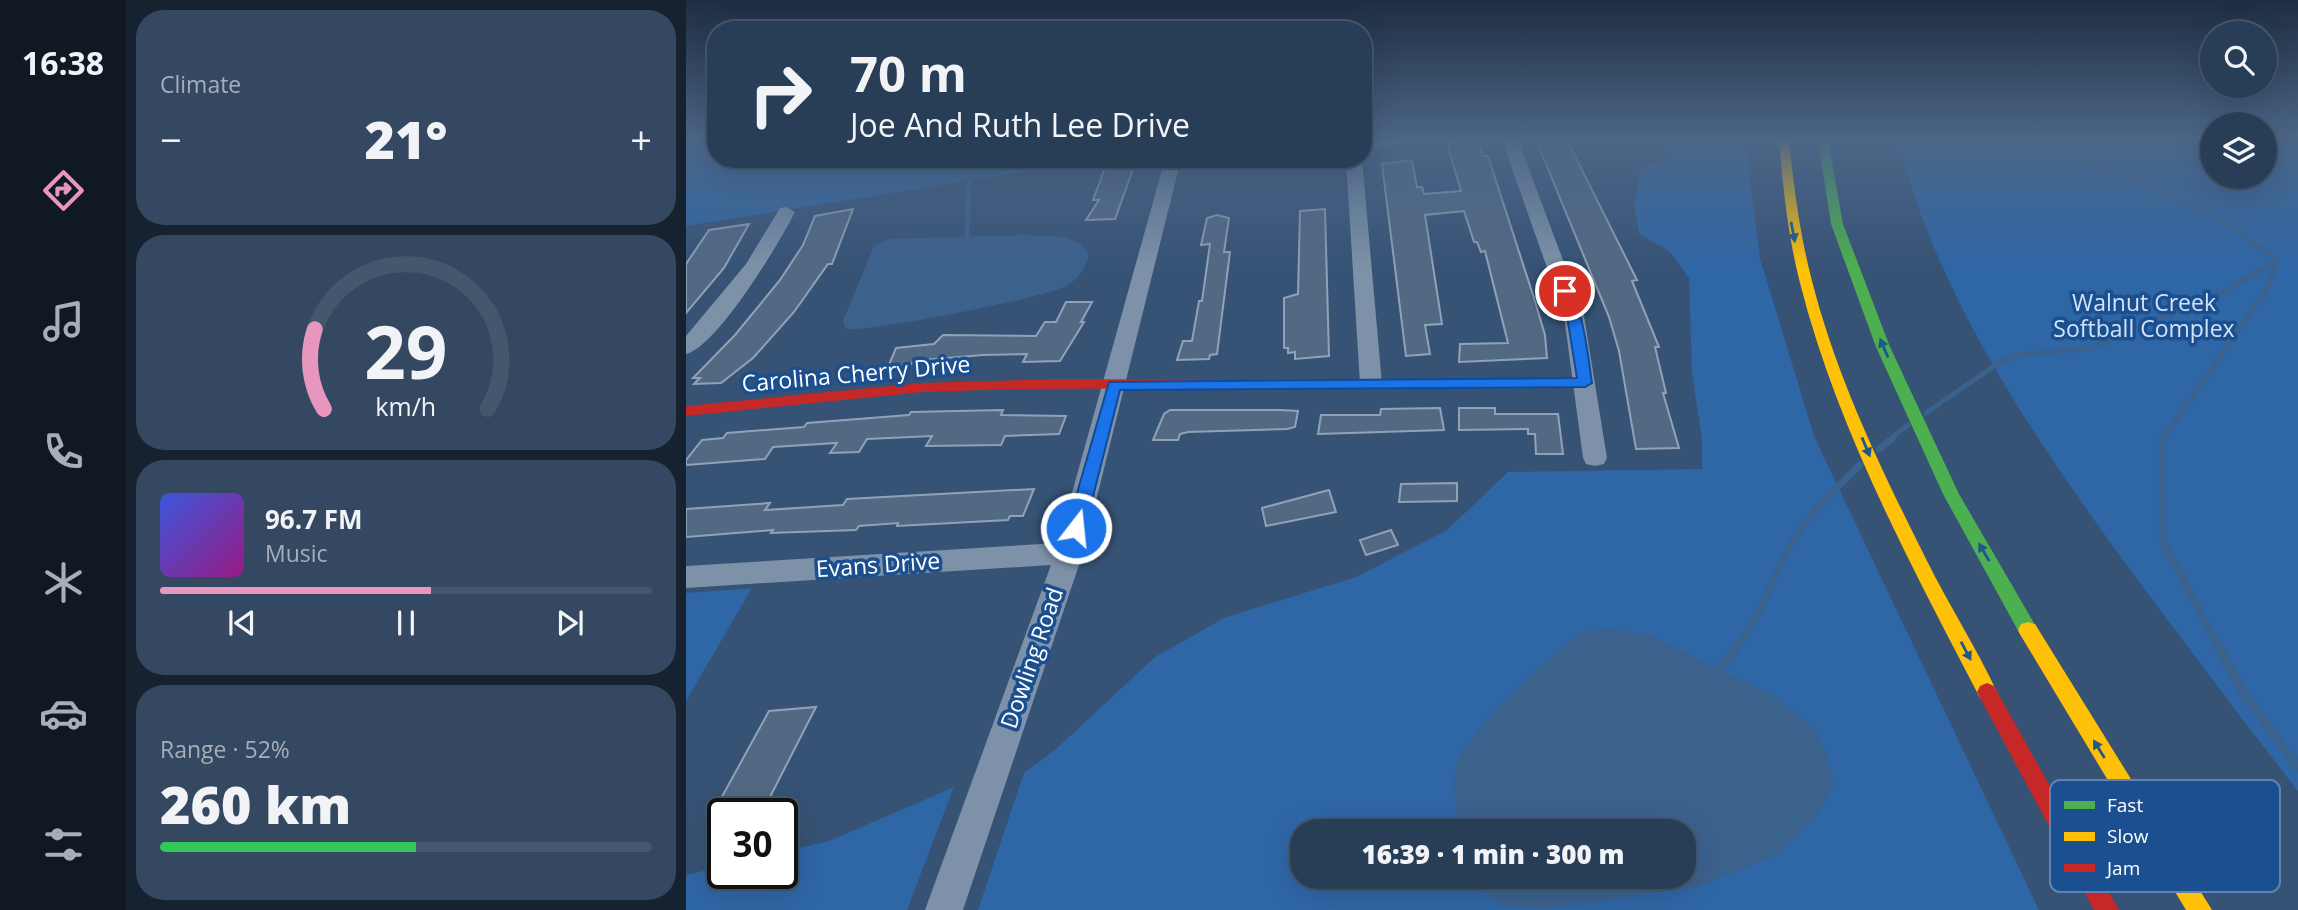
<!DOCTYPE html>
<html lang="en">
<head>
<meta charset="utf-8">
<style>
	:root { --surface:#283e57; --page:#344961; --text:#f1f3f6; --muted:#a5aeba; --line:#44576d; --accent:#e797bd }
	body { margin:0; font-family:"Open Sans",sans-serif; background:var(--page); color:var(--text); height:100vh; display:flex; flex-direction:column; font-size:26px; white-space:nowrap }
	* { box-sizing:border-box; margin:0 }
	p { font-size:23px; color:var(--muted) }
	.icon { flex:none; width:38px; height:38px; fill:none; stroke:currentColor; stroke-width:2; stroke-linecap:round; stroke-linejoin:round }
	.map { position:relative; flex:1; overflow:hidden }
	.sheet { display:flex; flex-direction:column; gap:10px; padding:10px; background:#162230; width:560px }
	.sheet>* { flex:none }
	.banner { position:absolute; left:21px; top:21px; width:665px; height:147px; border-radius:28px; box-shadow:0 7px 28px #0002,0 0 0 2px var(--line); background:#283e57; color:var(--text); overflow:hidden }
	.tools { position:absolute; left:1514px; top:21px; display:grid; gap:14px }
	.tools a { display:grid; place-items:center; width:77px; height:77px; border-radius:50%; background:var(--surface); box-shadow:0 7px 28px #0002,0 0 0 2px var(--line); font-size:35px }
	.speed { position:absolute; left:21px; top:798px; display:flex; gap:14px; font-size:35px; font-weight:700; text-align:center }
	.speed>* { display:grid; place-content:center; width:91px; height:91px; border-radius:50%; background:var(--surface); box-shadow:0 7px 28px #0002,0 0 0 2px var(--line); line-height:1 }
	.speed .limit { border:4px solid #111; border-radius:10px; background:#fff; color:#111 }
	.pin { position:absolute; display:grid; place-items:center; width:60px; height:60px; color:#fff; margin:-30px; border:4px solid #fff; border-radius:50%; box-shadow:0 2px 7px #0007 }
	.me { position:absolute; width:77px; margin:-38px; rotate:16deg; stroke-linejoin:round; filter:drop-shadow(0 0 5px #0008) }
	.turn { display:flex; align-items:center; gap:24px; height:147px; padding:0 28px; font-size:32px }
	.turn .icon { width:91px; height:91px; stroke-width:2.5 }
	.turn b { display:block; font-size:49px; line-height:60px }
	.big { font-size:52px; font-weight:800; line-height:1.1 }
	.sheet .widget { flex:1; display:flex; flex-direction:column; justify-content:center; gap:10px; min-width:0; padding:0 24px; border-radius:28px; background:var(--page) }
	.sheet .dial { align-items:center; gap:0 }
	.dial svg { height:182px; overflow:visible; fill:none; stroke:var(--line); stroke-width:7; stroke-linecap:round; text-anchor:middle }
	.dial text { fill:var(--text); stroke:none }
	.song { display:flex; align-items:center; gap:21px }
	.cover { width:84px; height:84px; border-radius:10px; background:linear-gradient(135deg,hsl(230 70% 55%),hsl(310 70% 35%)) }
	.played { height:7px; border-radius:4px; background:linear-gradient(90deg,var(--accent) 55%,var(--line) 55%) }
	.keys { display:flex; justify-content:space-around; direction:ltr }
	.heat { display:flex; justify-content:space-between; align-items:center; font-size:38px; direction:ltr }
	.charge { height:10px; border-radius:5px; background:linear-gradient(90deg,#34c759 52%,var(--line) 0) }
	.trip { position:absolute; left:604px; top:819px; width:406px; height:70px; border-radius:28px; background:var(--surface); box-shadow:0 7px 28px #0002,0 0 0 2px var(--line); font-weight:800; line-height:70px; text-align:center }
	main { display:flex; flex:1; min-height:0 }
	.menu { display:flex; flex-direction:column; width:126px; justify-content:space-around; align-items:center; background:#101923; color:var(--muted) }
	.menu .icon { width:49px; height:49px }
	.menu .selected { color:var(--accent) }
	.menu b { font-size:32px; color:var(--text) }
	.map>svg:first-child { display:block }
</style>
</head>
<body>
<main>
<nav class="menu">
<b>16:38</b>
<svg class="icon selected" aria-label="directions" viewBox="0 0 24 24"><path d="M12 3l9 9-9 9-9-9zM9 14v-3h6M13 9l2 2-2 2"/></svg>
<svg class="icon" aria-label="music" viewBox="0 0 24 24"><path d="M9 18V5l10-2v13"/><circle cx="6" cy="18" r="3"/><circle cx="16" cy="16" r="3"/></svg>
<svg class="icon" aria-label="phone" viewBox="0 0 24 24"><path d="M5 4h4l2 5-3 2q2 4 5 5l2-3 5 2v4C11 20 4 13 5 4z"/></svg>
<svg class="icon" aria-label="climate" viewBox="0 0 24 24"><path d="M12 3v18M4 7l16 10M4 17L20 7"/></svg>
<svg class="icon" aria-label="car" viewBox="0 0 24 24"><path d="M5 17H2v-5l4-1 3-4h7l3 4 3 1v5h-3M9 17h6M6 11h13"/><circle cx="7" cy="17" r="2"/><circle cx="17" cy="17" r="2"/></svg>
<svg class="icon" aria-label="filters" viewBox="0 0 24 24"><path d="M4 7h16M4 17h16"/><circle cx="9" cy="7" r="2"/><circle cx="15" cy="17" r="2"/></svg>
</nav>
<section class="sheet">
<div class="widget"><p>Climate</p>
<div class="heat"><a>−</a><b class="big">21°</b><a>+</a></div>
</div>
<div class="widget dial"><svg viewBox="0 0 100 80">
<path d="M14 69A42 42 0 1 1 86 69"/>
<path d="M14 69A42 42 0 0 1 10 34" stroke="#e797bd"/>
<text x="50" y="56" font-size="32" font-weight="700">29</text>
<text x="50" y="72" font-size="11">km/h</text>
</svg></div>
<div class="widget">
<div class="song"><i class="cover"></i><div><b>96.7 FM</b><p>Music</p></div></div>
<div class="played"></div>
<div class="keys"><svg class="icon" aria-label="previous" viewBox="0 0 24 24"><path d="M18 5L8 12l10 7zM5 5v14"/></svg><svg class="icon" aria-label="pause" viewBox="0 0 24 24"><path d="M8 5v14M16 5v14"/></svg><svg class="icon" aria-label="next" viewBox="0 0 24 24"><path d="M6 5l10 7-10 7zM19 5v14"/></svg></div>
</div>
<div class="widget"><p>Range · 52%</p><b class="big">260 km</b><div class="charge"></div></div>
</section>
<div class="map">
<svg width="1612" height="910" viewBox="0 0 1612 910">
	<rect width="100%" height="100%" fill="#365274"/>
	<path fill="#2f66a5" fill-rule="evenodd" d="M0,140h30v19h387l-417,67z
		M982,140h80l-2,11 14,107 54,178 225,474h-1061l46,-137 32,-24 99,-92 71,-40 130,-40 91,-47 61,-58 194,-3v-31l-10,-64 -3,-96 -20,-27 -30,-17 -5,-30 6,-33 28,-14zM616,831h382v46h-382z
		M1212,140h314v37h52l1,-37h33v651c-58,-74 -114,-149 -170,-224 -94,-129 -191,-270 -230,-427z
		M66,588l-66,113v-108z
		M268,787l-47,123h-221v-35l37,-9v7h59v-21l47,-11z"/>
	<path fill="#3b618d" d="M337,235c23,2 55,-4 66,20 -4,13 -9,22 -21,30 -17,12 -203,48 -222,44l-3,-8 31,-75 15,-7z
		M919,629l43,5 126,62 42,34 10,21 8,31 -15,31 -41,41 -78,32 -156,23 -37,-2 -23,-13 -13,-17h213v-46h-225c-3,-22 -8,-47 -2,-69 6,-25 102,-118 127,-129 6,-2 15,-3 21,-4z"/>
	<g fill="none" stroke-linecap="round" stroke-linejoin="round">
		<path stroke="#3b618d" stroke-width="4.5" d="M1354,140l174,74 63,46
			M0,152l30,-6
			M281,237l2,-57 14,-21
			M1568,274l23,-14
			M1586,274l5,-12"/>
		<path stroke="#3b618d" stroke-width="5" d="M1240,413l77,-53 14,-5 74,-7 135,-57 31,-19
			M1203,440l19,-15
			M1476,440l103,-148 8,-20"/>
		<path stroke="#3b618d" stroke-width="7" d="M1476,439l1,103 57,107
			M1193,449l13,-10
			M1050,649c24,-32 36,-71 56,-106 17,-31 44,-54 68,-78"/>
		<path stroke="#3b618d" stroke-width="9" d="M1533,647l23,44 56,76
			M1033,671l18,-24"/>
	</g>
	<path fill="#526984" stroke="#92a2b6" stroke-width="2" d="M771,140h21l5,16h5l46,142 11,37 2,23 -88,4 1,-18 48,-1 -23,-92 -4,1 -4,-10h-3l-10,-31 -39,4 17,109 -17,1 5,29 -24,2 -24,-192 30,-4 5,27h5l2,7 37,-3 -14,-47 11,-1z
		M850,140h31l70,140 -5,1 27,66h-4l11,46h-3l16,55 -43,1 -17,-98 -10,-34z
		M449,164l-20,55 -29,1 13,-20h-6l13,-35z
		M167,209l-21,55h-4l-34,48 -41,46 -32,25 -27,1 6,-6h-7l42,-43 45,-55 23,-35 12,-29z
		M639,209l4,147 -34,3v-7l-7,1v-5h-4v-50l14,-4 2,-83z
		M531,215l12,3 -5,34h6l-13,102 -7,1 -1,4 -32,1 6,-19h9l7,-40h3l8,-57 -9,1 6,-27z
		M63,224l-25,44 -38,45v-49l23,-34z
		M380,302h26l-11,20h3l-24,39 -37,1 4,-8 -44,1 -70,6 -1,3 -24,3 8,-19 38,-4 9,-9 93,1 9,-14h11z
		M754,408l4,22 -126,4 3,-19h59l1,-6z
		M773,408h36v6h63l5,40h-27l-1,-20h-7v-5l-69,1z
		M317,410l-2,5 65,1 -7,18 -54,2 -4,9 -75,1 6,-10 -65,3 -8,13 -29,1 7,-10 -64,4 -8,12 -79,6v-5l16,-20 21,-2 4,-5 77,-6 3,-4 102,-8 2,-3z
		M484,410h110l18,1 -3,16 -8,2 -99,3 -8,2 -2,6h-25l11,-26z
		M771,483v18l-58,1 2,-18z
		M348,489l-11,27h-13l-2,4 -111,6 1,-3 -39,3 -3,4 -85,3 2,-3 -87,7v-28l84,-6 -5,7 78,-5 4,-6z
		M643,490l7,22 -70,14 -4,-18z
		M705,530l7,15 -32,10 -6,-15z
		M130,707l-47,92 -51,5 51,-93z"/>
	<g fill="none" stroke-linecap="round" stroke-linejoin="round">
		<path fill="#7d92a8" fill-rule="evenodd" d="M716,140l-3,3 -36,8v-10z
			M816,140h16l66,176 23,142 -3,6 -9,2 -9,-2 -3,-6 -19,-142z
			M479,159h16l-98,394 -120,357h-38l126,-345 -365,23v-22l372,-23z
			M597,159h26l-23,9h-12v-6z
			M660,159h16l20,225 -3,5h-16l-3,-5z
			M100,207l9,5c-15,30 -78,135 -109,142v-18l60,-72 34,-56z"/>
		<path fill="#4caf50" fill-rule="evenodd" d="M1132,140h10l15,84 47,123 69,147 79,136 -3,6 -7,2 -7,-2 -78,-142 -67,-147 -45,-123z
			M899,379l7,4 -2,3 -346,2 -7,-4 7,-4z"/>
		<path fill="#ffc107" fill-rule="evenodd" d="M1093,140h10c5,48 11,95 23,141 25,98 70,190 115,280 22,44 49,86 70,131l-3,6 -7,3 -7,-3c-69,-133 -143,-269 -180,-415 -12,-47 -17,-95 -21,-143z
			M1342,622l7,2 177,286h-26l-165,-274 -3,-6 3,-6z"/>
		<path fill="#c62828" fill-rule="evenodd" d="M374,379l184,1 7,4 -7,4 -230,1 -92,3 -236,24v-10l236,-23z
			M1301,683l7,3 125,224h-25l-117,-218 3,-6z"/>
	</g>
	<defs><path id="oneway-solid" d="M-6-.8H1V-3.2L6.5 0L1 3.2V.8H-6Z" transform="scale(1.75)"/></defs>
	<g fill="#205989">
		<use href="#oneway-solid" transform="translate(1107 232) rotate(79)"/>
		<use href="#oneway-solid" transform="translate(1198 348) rotate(-113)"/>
		<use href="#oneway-solid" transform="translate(1180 447) rotate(67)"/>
		<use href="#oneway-solid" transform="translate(1298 552) rotate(-120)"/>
		<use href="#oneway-solid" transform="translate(1280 651) rotate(62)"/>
		<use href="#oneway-solid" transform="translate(1413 749) rotate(-122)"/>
	</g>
	<linearGradient id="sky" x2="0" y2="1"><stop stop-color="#1e2d40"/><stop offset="0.52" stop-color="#4c6688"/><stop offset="1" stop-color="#4c6688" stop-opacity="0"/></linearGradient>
	<rect width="1612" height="268" fill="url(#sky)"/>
	<path fill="#1a73e8" stroke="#114b97" stroke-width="2" d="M879,287c17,7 24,77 27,96l-7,4 -465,3 -35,138 -9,6 -9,-6 42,-146 468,-4 -10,-62 -9,-25z"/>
	<g text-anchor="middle" stroke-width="7" stroke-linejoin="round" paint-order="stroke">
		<g font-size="23" fill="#cfe3fa" stroke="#1b4f8f">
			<text x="1458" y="311">Walnut Creek<tspan x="1458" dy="26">Softball Complex</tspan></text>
		</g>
		<g font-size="23" fill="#fff" stroke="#1b4f8f">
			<text transform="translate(170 374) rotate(-5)" y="8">Carolina Cherry Drive</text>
			<text transform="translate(192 565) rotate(-4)" y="8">Evans Drive</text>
			<text transform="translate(346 658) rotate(-71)" y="8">Dowling Road</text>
		</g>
	</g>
	<rect x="1364" y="780" width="230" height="112" rx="10" fill="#1b4f8f" stroke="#5f84b1" stroke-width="2"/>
	<rect x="1378" y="801" width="31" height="8" fill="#4caf50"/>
	<rect x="1378" y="832" width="31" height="9" fill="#ffc107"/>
	<rect x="1378" y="864" width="31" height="8" fill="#c62828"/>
	<g font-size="19" fill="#fff">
		<text x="1421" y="812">Fast</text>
		<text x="1421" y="843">Slow</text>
		<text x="1421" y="875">Jam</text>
	</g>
</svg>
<div class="tools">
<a><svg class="icon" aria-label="search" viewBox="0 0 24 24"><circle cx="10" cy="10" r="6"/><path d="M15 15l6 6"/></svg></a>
<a><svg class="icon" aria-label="layers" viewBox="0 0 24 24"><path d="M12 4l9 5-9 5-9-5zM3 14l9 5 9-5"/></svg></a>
</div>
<div class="speed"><div class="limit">30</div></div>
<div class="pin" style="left:879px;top:291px;background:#d93025"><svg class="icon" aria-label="arrive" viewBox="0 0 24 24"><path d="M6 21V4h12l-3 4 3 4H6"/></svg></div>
<svg class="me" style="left:390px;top:528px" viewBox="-20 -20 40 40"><circle r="17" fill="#1a73e8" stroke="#fff" stroke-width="3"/><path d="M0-11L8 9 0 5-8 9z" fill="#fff"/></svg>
<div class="trip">16:39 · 1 min · 300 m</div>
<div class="banner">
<div class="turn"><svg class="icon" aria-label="right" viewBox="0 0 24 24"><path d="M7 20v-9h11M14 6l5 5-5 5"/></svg><div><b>70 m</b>Joe And Ruth Lee Drive</div></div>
</div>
</div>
</main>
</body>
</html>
